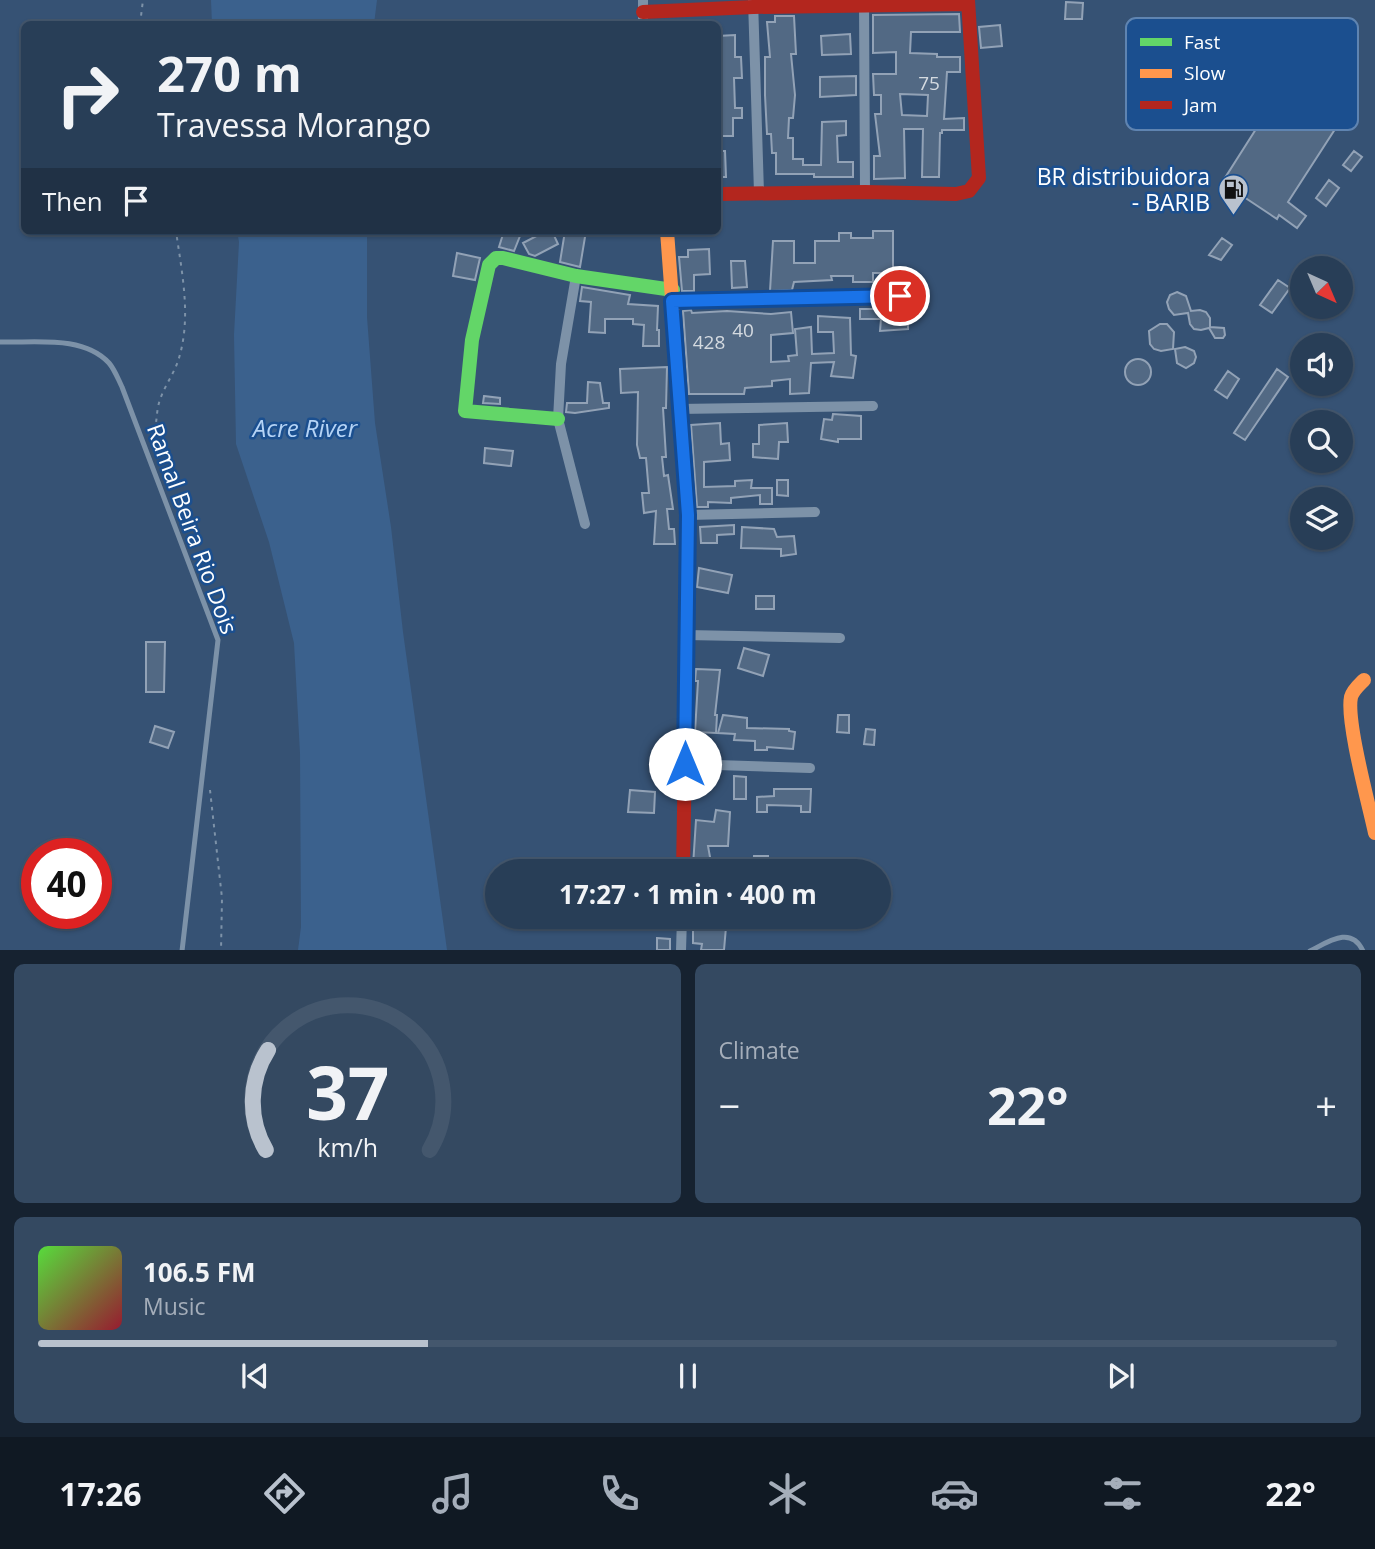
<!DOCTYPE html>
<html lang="en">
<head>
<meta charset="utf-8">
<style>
	:root { --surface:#283e57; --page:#344961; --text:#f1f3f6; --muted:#a5aeba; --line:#44576d; --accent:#b9c2ce }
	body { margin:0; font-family:"Open Sans",sans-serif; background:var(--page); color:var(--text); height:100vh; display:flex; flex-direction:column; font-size:26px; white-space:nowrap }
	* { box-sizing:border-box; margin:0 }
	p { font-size:23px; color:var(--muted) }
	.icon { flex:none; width:38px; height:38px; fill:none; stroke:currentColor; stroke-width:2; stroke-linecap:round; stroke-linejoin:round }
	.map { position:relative; height:950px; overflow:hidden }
	.drawer { display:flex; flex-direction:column; gap:14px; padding:14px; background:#162230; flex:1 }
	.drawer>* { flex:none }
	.banner { position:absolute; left:21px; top:21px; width:700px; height:214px; border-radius:10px; box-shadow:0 2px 5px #0004,0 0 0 2px var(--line); background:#283e57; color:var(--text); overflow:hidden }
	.needle { width:46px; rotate:136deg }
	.buttons { position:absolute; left:1290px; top:256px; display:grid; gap:14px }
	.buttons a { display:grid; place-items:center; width:63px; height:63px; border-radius:50%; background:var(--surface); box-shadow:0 2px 5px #0004,0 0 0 2px var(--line); font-size:35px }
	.speed { position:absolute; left:21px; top:838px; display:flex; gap:14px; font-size:35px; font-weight:700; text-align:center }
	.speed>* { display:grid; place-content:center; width:91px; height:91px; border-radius:50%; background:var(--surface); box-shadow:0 2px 5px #0004,0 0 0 2px var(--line); line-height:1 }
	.speed .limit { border:10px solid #d22; background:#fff; color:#111 }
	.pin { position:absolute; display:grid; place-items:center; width:60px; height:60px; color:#fff; margin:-30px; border:4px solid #fff; border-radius:50%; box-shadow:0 2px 7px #0007 }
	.me { position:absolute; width:77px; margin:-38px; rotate:0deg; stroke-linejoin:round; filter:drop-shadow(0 0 5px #0008) }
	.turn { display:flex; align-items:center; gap:24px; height:147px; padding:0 21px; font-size:32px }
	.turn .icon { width:91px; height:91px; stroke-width:2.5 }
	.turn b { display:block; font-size:49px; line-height:60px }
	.then { display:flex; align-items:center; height:66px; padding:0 21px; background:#0003; gap:14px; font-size:26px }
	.big { font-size:52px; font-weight:700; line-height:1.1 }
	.drawer .card { flex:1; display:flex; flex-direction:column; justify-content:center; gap:10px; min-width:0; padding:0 24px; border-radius:10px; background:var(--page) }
	.drawer .dial { align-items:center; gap:0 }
	.dial svg { height:182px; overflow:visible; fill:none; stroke:var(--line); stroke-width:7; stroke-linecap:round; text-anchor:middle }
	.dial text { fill:var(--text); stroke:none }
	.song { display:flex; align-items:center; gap:21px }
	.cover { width:84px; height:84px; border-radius:10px; background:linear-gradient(135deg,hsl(110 70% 55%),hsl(350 70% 35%)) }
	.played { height:7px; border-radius:4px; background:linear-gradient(90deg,var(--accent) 30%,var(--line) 30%) }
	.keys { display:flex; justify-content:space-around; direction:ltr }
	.heat { display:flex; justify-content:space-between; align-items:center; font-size:38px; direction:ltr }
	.drawer .tiles { flex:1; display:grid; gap:14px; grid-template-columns:1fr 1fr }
	.card:last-child { grid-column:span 2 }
	.trip { position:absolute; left:485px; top:859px; width:406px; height:70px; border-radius:35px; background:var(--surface); box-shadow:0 2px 5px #0004,0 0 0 2px var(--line); font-weight:700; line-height:70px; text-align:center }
	.menu { display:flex; height:112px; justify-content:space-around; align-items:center; background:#101923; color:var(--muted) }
	.menu .icon { width:49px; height:49px }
	.menu .current { color:var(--accent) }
	.menu b { font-size:32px; color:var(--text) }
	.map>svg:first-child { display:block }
</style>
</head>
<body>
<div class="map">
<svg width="1375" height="951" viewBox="0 0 1375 951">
	<rect width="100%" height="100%" fill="#365274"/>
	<path fill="#3b618d" d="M211,0h166l-3,24h-162z
		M237,231h130v86l8,106 16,104 12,105 44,318h-149l3,-23 -1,-174 -6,-110 -25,-101 -33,-98 -2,-109 5,-93z"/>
	<path fill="#526984" stroke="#92a2b6" stroke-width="2" fill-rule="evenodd" d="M1066,2l17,1 -1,16h-17z
		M959,14l1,18h-49l-1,21 27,1v3h23v15h-13l-3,47 20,-1v12h-22v3h-2l-1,44h-17l1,-48h-19l1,49 -31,1v-23h6l-5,-42h6v-19h-7l-1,-21h23v-22l-23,1v-38zM900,94l28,1 -1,21 -25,-1z
		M775,16h19l2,38h-5l4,41 -2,23h-4l-1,20h5v21h10v6h18l1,-43 24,-1v14l-9,1 1,26h15v15h-39v-3h-38v-21h-4l-1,-19h-4l-2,-39v-38h5l-3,-35h8z
		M1000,25l2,21 -21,2 -2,-21z
		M850,34l1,20 -29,1 -1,-19z
		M735,35v22h6l1,21h-8l1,30h7v10h-9v18h-15v-100z
		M856,76v19l-36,2v-20z
		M1306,102l33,21 -51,79 18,14 -9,12 -18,-13 -2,4 -33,-22 2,-3 -23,-13 47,-74 24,14z
		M718,151h7l1,26h-8z
		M1354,151l8,6 -11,14 -8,-6z
		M1329,180l10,8 -13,18 -10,-8z
		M504,231h18l-8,20 -15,-4z
		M546,231h6l6,13 -23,12 -6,-2 -6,-11z
		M565,231h21l-6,36 -20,-5z
		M873,231h20v42h-20v9h-20v-6h-22l1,4 -38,2 -2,8 -22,1 3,-50h21v22h21v-22h24v-8h12v5h22z
		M1222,238l10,7 -11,15 -12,-5z
		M709,249l1,25 -16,1v16h-12l-3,-34h9v-7z
		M457,253l23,5 -5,22 -22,-4z
		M731,261h14l2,26 -15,1z
		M1278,280l12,8 -18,25 -12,-8z
		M582,287l48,8 -2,9 30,2 -1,24h2v16h-16l1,-21 -11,-1v-5h-28v14l-16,-1 2,-30 -11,-1z
		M1177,292l9,4 5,15 9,-1 6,2 4,6v9l14,1 1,7 -2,3h-8l-6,-10 -8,2 -7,-1 -4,-5 -2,-11 -14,2 -5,-6 -2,-7 3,-7z
		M904,303h4v26l-28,2 1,-12h-21v-10h37v-5z
		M691,310l1,3 35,-2 44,3 20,-2 2,21 -22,2v27l18,-1 -1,-5 9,-1 -2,-26 16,-2 1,27 22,-1 -1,-21h-15v-16l32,2 1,37 5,1 -3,22 -22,-2 3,-14 -23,1 -2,30 -19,1v-15l-18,2v5l-27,2 -1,6h-55l-6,-83z
		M1160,324h7l7,8 -1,17 -12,2 -7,-2 -4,-5 -1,-13z
		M1185,347l9,4 2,6 -2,6 -8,5 -9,-5 -2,-14z
		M1125 372a13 13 0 1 1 26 0a13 13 0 1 1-26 0Z
		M667,367l-1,41h-3l3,49h-4l2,19 4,-1 5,34h-6l2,20h5l1,15h-21l2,-33 -12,2 -2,-20h7l-3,-35h-6l-3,-13 1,-53 -17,1 -1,-24z
		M1277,369l11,8 -43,63 -11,-7z
		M1228,371l11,8 -12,19 -12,-8z
		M588,382l12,1 3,20h6v5l-34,5 -9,-1 1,-9h20z
		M484,396l16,2v6l-17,-1z
		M833,414l28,2v23h-23v3l-17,-3 3,-20 8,1z
		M720,423l1,21 8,-1 1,17 -26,2v25l31,-1v-5l17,-1 -1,8h21v16h-12v-9l-29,3v5l-23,-1v5h-11l-6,-82z
		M787,423l1,19h-9l-1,17 -25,-2v-13h6v-19z
		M485,448l28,3 -2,15 -27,-3z
		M777,480h11v16l-11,-1z
		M734,525v9l-17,1v8h-16l-1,-16z
		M742,527l32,2 3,8 17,-1 2,18 -15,2v-7l-40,-1z
		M699,568l33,7 -4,18 -31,-6z
		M756,596h18v13h-18z
		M146,642h19l-1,50h-18z
		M744,648l25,7 -6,21 -25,-8z
		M696,669l24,1 -5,45h2l-1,18 -21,-1 3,-51h-3z
		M723,715l24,3v10l42,1v2l6,1 -2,17 -26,-2v3h-12v-9l-21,-1 1,-6 -17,-1z
		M838,715h11v18l-12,-1z
		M155,726l19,6 -6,16 -18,-6z
		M866,729l9,1 -1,15 -10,-1z
		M734,776l12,1v22h-12z
		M774,789h37l-1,23h-9v-6l-34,-1v7h-10v-15l17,-1z
		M630,790l25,2 -1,21 -26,-1z
		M716,810l14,2 -2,34h-20l4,22 -19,-2 3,-46 18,2z
		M754,856h14v15l-15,-1z
		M693,927h33l-2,23h-23l1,-6 -9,-1z
		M657,938l13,1v11h-13z"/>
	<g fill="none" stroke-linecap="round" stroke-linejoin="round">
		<path stroke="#7d92a8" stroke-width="2" stroke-dasharray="3.5 5" stroke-linecap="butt" d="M140,24l3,-24
			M151,438c6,-11 5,-20 7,-31 3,-16 15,-31 20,-46 14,-42 4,-87 -2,-130
			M210,790l12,108 -1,53"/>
		<path stroke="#7d92a8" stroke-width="5" d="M0,342c35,1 83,-7 109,21 6,7 9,16 13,24l96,253 -36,311
			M1310,951c18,-9 41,-26 53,0"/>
		<path stroke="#7d92a8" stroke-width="10" d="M643,0v24
			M753,0l6,193
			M864,0l1,192
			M576,276l-15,88 -3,55 27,105
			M672,301l228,-5
			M678,409l195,-3
			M688,515l127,-3
			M686,635l154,3
			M685,764l125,4
			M681,951l1,-34"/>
		<path stroke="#63d668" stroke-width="14" d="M558,419l-93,-8 7,-71 17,-75 7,-7h7l73,18 97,14"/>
		<path stroke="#ff974d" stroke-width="14" d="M667,231l21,284 -2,175
			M1364,680c-5,5 -11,10 -13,17 -5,24 18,108 24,136"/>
		<path stroke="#b3261e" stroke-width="14" d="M643,12l110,-5 215,-3
			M718,194l147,-2 91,2 13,-3 10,-13 -11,-178
			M683,872l3,-182"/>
	</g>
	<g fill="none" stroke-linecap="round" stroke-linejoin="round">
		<defs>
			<path id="route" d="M685,764l3,-249 -16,-214 228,-5"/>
		</defs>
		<use href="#route" stroke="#114b97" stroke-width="18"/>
		<use href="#route" stroke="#1a73e8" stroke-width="12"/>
	</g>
	<defs>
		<symbol id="fuel-pin" viewBox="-11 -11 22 30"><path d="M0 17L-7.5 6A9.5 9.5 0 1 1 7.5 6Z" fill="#b9c2ce" stroke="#1b4f8f"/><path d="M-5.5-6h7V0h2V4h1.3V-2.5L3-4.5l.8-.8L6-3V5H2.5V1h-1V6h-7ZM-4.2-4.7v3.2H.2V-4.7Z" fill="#111"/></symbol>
	</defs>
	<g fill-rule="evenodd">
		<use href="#fuel-pin" x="1216" y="172" width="35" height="47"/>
	</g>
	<g text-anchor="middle" stroke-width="5" stroke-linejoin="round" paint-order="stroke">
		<g font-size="19" fill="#d4dae0">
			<text x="929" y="90">75</text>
			<text x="743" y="337">40</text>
			<text x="709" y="349">428</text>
		</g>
		<g font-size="23" fill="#fff" stroke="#1b4f8f" text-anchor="end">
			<text x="1210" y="185">BR distribuidora<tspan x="1210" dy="26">- BARIB</tspan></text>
		</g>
		<g font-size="23" fill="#fff" stroke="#1b4f8f">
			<text transform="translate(192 529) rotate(70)" y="8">Ramal Beira Rio Dois</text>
		</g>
		<g font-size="24" font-style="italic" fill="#b5d3f5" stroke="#1b4f8f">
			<text x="305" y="437">Acre River</text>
		</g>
	</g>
	<rect x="1126" y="18" width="232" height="112" rx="10" fill="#1b4f8f" stroke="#5f84b1" stroke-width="2"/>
	<rect x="1140" y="38" width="32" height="8" fill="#63d668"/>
	<rect x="1140" y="69" width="32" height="9" fill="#ff974d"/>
	<rect x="1140" y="101" width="32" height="8" fill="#b3261e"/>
	<g font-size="19" fill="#fff">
		<text x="1184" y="49">Fast</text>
		<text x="1184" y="80">Slow</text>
		<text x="1184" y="112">Jam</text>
	</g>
</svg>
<div class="buttons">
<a><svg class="needle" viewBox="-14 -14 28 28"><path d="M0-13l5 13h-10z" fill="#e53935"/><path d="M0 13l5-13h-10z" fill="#a5aeba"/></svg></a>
<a><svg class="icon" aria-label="sound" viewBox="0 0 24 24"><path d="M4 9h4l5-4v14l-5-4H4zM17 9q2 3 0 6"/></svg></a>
<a><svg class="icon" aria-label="search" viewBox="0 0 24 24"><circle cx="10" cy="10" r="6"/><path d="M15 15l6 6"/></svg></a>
<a><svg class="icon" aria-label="layers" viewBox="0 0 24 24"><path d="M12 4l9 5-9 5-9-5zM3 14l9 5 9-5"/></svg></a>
</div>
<div class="speed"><div class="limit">40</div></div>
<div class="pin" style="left:900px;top:296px;background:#d93025"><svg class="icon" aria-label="arrive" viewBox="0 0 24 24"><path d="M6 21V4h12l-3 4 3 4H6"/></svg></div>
<svg class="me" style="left:685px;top:764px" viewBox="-20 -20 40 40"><circle r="19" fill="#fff"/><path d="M0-13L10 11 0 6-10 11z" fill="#1a73e8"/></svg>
<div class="trip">17:27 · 1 min · 400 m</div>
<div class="banner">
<div class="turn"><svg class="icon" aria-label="right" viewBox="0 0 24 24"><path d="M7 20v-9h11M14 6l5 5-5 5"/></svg><div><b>270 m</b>Travessa Morango</div></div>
<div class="then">Then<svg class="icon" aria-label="arrive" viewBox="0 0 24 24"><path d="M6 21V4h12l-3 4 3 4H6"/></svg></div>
</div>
</div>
<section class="drawer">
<div class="tiles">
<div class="card dial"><svg viewBox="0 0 100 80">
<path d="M14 69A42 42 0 1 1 86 69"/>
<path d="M14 69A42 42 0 0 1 15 25" stroke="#b9c2ce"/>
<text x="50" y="56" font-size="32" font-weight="700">37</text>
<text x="50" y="72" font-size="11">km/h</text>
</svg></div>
<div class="card"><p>Climate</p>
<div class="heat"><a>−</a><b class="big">22°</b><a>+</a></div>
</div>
<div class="card">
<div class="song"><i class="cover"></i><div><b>106.5 FM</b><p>Music</p></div></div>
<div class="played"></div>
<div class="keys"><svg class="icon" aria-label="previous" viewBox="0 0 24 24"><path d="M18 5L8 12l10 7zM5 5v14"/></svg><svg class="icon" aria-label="pause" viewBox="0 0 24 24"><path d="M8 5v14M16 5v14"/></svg><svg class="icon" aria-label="next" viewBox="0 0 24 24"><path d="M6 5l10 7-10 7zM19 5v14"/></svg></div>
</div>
</div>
</section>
<nav class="menu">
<b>17:26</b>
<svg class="icon current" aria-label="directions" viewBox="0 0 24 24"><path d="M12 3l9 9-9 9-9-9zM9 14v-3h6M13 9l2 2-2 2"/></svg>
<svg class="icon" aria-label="music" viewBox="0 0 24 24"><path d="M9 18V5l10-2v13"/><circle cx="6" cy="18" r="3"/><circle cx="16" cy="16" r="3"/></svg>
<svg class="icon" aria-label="phone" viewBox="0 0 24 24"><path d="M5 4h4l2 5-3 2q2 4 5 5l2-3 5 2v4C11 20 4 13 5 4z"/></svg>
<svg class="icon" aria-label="climate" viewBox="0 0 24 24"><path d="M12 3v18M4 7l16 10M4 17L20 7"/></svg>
<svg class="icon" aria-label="car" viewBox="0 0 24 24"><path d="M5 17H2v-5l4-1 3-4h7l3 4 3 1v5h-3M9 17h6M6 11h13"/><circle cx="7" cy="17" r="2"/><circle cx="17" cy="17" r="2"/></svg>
<svg class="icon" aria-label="filters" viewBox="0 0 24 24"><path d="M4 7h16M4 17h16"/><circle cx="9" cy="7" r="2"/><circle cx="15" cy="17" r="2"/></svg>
<b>22°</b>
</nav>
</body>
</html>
